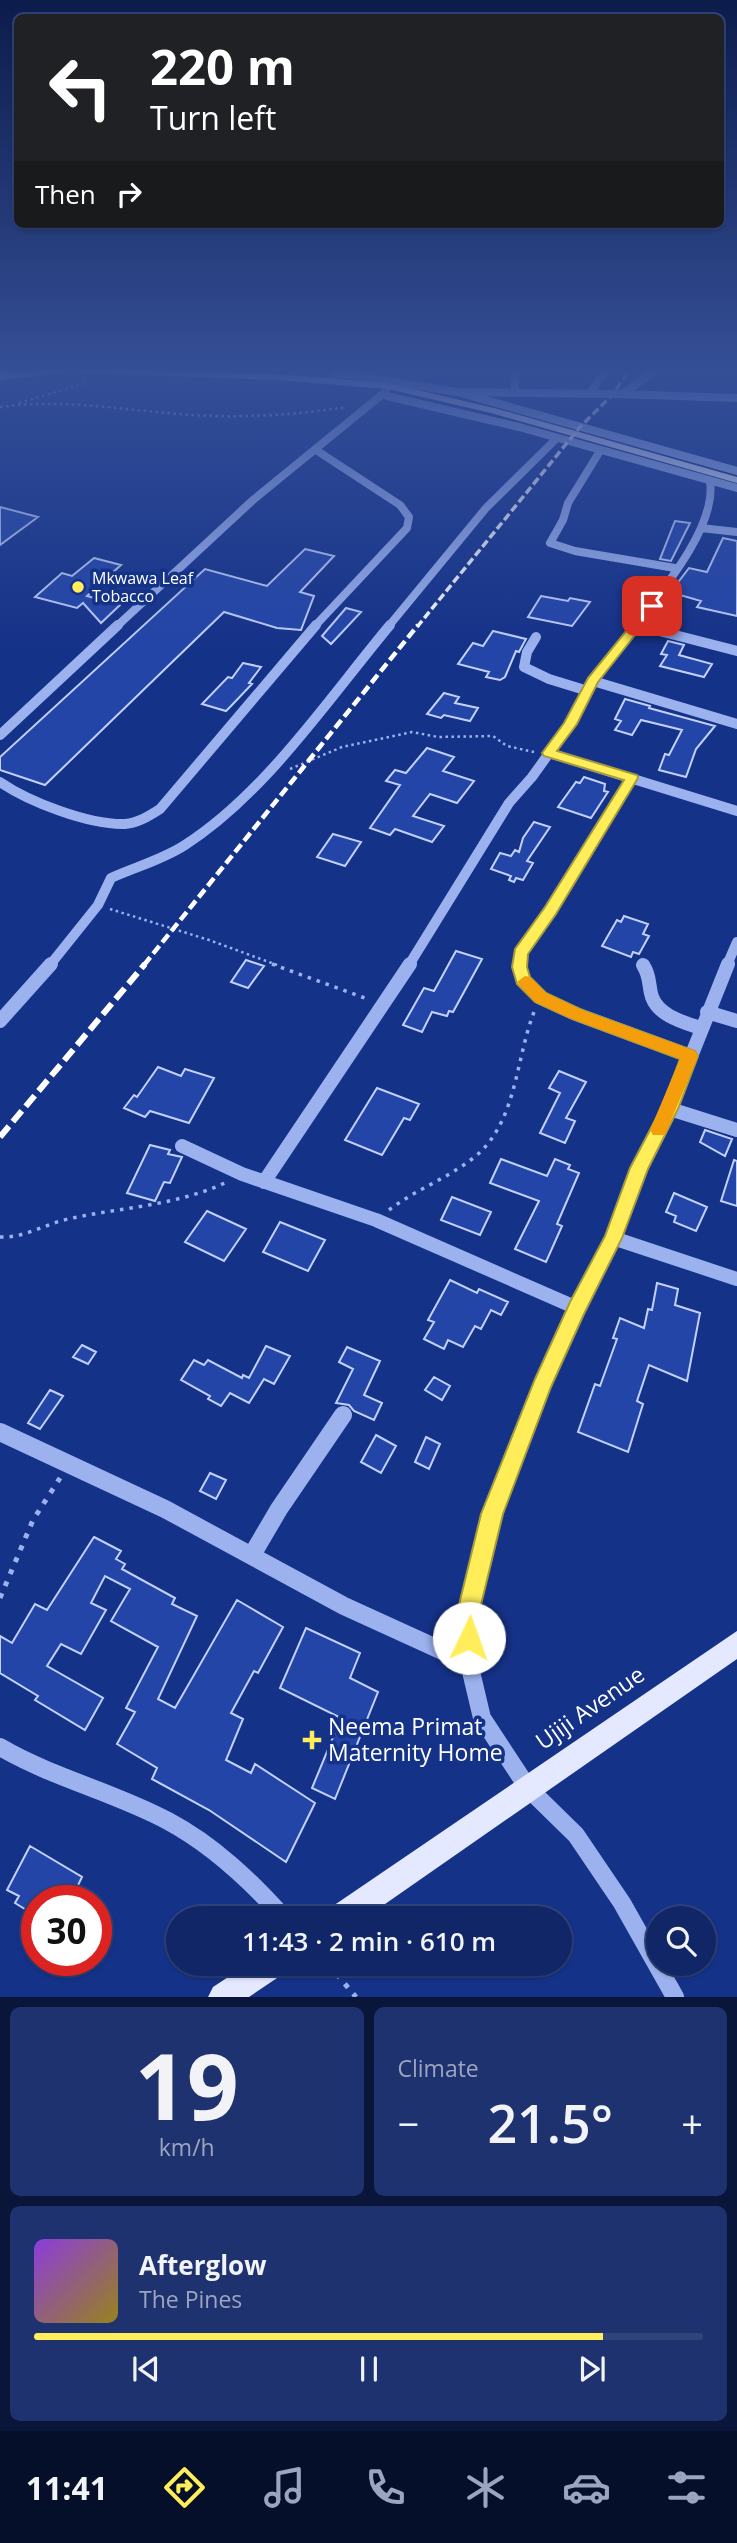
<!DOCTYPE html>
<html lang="en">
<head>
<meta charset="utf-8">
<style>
	:root { --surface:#102667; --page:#1e3270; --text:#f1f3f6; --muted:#9ca5c0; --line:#30437b; --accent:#ffee5a }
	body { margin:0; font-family:"Open Sans",sans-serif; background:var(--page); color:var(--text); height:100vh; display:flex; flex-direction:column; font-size:26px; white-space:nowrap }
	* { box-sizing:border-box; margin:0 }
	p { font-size:23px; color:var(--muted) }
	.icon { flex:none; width:38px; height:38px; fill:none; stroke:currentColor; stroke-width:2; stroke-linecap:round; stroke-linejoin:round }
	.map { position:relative; height:1997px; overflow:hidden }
	.panel { display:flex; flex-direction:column; gap:10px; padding:10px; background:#091539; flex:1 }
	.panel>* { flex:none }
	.banner { position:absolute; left:14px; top:14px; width:710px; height:214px; border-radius:10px; box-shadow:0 2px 5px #0004,0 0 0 2px var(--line); background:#202124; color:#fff; overflow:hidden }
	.controls { position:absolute; left:646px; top:1906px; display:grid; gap:14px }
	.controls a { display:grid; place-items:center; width:70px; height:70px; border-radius:50%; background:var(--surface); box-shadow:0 2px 5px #0004,0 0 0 2px var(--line); font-size:35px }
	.speed { position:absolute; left:21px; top:1885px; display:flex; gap:14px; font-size:35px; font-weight:700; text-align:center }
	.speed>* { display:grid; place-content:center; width:91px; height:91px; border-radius:50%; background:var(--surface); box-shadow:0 2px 5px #0004,0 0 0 2px var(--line); line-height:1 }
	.speed .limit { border:10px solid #d22; background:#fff; color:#111 }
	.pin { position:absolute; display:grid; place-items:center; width:60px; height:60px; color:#fff; margin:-30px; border-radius:14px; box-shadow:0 4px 10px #0006 }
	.me { position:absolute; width:77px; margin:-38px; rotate:3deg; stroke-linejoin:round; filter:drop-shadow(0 0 5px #0008) }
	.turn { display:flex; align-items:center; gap:24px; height:147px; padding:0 21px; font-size:32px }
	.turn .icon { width:91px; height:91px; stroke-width:2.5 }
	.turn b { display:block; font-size:49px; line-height:60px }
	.then { display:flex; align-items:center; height:66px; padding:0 21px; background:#0003; gap:14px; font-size:26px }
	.big { font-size:52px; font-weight:600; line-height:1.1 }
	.panel .card { flex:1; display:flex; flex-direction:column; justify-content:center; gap:10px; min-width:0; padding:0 24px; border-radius:10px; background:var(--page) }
	.panel .dial { align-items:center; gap:0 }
	.dial b { font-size:91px; line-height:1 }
	.song { display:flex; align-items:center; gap:21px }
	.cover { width:84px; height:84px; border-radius:10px; background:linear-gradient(135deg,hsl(270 70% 55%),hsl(50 70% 35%)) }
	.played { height:7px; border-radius:4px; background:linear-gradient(90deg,var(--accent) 85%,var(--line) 85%) }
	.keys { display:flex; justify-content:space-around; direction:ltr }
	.heat { display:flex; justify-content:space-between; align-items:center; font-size:38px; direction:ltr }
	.panel .tiles { flex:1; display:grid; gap:10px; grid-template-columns:1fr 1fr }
	.card:last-child { grid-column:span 2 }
	.trip { position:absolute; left:166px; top:1906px; width:406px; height:70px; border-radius:35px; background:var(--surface); box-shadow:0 2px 5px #0004,0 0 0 2px var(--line); font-weight:600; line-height:70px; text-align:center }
	.menu { display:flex; height:112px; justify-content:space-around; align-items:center; background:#060f29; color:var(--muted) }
	.menu .icon { width:49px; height:49px }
	.menu .selected { color:var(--accent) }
	.menu b { font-size:32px; color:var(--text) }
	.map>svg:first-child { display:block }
</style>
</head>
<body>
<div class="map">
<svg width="737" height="1997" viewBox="0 0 737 1997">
	<rect width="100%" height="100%" fill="#153289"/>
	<path fill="#2345a8" stroke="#c2d1fb" stroke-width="2" d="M0,507l38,10 -38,28z
		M675,521l15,2 -19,38 -11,-2z
		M723,538l14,3v75l-40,-9 4,-6 -28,-8 3,-3 -3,-1 16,-21 18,4z
		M305,549l29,7 -34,36 14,4 -13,34 -24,-2 -53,-16 -179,173 -45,-15v-13l205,-188 62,17z
		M94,558l27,7 -34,31 33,9 -19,18 -18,-20 -6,5 -42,-11 27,-24 10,3z
		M541,596l27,5 2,-3 20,4 -18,24 -44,-9z
		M346,608l15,4 -30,32 -9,-8z
		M493,631l33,8 -7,13 -3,-1 -11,26 -5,3 -14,-3 3,-5 -31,-8 15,-21 10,3z
		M668,641l16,4 -5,10 33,9 -8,13 -44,-11 7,-11 -6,-1z
		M243,663l18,4 -12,16 3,1 -21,22 -5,5 -24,-7 26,-27 4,1z
		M444,693l15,4 -4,6 23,5 -8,13 -26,-6 -3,3 -14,-4z
		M625,699l25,7 -1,2 66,18 -19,23 -10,28 -27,-7 6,-16 4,1 13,-25 -41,-10 -9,15 -17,-5 6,-9 -6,-2z
		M427,748l27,9 -11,14 31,10 -17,22 -27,-9 -17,22 31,10 -12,16 -37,-13 -5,6 -20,-7 30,-43 -14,-4 9,-11 11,3z
		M584,777l21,7 -1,7 4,1 -17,26 -33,-11 18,-25 4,1z
		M534,822l16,5 -23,34 6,2 -10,17 -7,-2 -2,4 -5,-2 2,-4 -20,-7 9,-16 11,3 4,-6 4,2 4,-14z
		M333,834l28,8 -16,24 -28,-9z
		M624,916l24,8 -5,10 6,2 -10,18 -6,-2 -2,5 -29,-11 15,-26 4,2z
		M456,951l26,8 -29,53 -4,-1 -2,5 -15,-4 -10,20 -19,-7 21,-37 10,3z
		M246,960l18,6 -16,22 -17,-6z
		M158,1067l23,9 4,-7 29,9 -25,45 -39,-12 -5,6 -21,-9 10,-13 3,2z
		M559,1071l27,11 -20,36 9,3 -10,22 -25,-10 20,-40 -11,-5z
		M377,1088l42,16 -9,16 -6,-2 -22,37 -37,-15z
		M705,1130l27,9 -7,17 -25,-14z
		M150,1145l20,5 -2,4 14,3 -12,26 -6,-1 -9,19 -28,-8z
		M501,1159l46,17 8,-17 15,6 -2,4 11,4 -22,51 5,2 -16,36 -31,-13 24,-48 -49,-18z
		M734,1160l3,1v45l-16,-5z
		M674,1193l33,14 -11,24 -22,-9 2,-6 -10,-4z
		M452,1197l39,15 -11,23 -39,-15z
		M207,1211l39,18 -22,32 -39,-19z
		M280,1222l45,18 -17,31 -45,-19z
		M450,1280l27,13 2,-4 29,13 -7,13 -10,-5 -10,19 -6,-3 -12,21 -15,-7 -4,9 -20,-10 10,-17 -6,-2z
		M657,1283l21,6 -3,16 25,8 -13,68 -38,-16 -12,36 6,3 -15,48 -50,-20 17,-48 5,2 17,-47 -4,-1 7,-20 24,10 4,-19 4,1z
		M82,1345l14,7 -8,12 -15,-7z
		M266,1346l24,10 -16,28 -10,-5 -15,24 -19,-10 -9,13 -13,-7 2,-3 -29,-16 13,-20 10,5 4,-5 34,18 1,-3 6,3z
		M347,1347l33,14 -16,34 18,8 -8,17 -20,-9 -5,-6 -13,-2 17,-34 -14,-7z
		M434,1377l16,9 -8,14 -17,-10z
		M50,1390l13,6 -23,33 -12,-6z
		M376,1435l20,11 -15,27 -20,-11z
		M426,1437l14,7 -11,25 -14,-7z
		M210,1473l16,7 -10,19 -16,-8z
		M94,1537l27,14 -5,8 9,5 -3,5 53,29 -3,6 25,12 -39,83 17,9 62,-108 46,27 -25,46 -4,-2 -23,42 12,6 -17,41 25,13 4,-9 60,39 -29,59 -77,-52 -57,-31 5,-11 -40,-24 18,-32 -9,-4 32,-61 -47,-26 19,-32 -25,-13 -14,27 15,7 -25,44 -20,-10 -14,22 56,32 -18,32 -50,-30 3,-4 -38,-23v-37l12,7 23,-39 12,6z
		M306,1628l54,25 -10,25 28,14 -43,107 -23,-11 29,-70 -61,-30z
		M30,1846l52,31 -11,23h-34l-4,14 -18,-11 4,-7 -12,-6z"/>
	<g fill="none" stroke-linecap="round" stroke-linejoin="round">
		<path stroke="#9cb2ef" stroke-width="2.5" stroke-dasharray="2.5 3.5" stroke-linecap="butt" d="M19,403l67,-20
			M0,407c65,-9 128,4 192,8 52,3 104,0 155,-8
			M290,769l52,-22 70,-15 26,5 55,-1 14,10 27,6
			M110,909l99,31 68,25"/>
		<path stroke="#9cb2ef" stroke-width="3.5" stroke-dasharray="3.5 6" stroke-linecap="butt" d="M272,964l98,36
			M389,1210c26,-20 57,-31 83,-51 45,-34 43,-98 62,-147
			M0,1237c25,1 45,-13 68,-18 54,-12 108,-13 159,-37"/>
		<path stroke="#9cb2ef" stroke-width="5" stroke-dasharray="5 8" stroke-linecap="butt" d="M0,1598l33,-78 27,-42
			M328,1964l28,33"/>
		<path stroke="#9cb2ef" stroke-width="8" d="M331,380l7,-7 119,19 149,2
			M388,386l-4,7 3,3 132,31 218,61
			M457,392l280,79
			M514,392l3,-23
			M589,394l18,-25
			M619,394l118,4
			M623,394l33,-25
			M600,451l-32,52 -5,17 -13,23 25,8 100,17
			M701,528l36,4
			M635,625l8,2
			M116,627l137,-127 131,-107
			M314,627l93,-99 2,-11 -9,-12 -84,-55
			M388,627l98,-119 71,-70
			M634,627c27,-35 83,-100 76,-146"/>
		<path stroke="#9cb2ef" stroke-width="10" d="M636,625l101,26
			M536,637l-9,15 -3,15 25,12 39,12
			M593,681l144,43
			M0,735l118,-110
			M549,753l188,58
			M0,782c29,20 89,43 125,42 13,-1 24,-8 35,-15l156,-184
			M50,965l48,-60 13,-27c24,-11 51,-18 74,-33 80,-51 144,-147 205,-220
			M409,965l100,-162 23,-26 38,-53 23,-43 43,-56
			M519,965l2,-12 111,-175
			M727,965l10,-23"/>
		<path stroke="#9cb2ef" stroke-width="14" d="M519,964l4,15 18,19 35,16 114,42
			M643,965c8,12 5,20 9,32 7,19 31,25 48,31
			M707,1012l30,9
			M0,1021l51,-57
			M670,1109l67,21
			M182,1146l60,28 134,46 201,88
			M264,1182l146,-218
			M613,1238l124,41
			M532,1411l45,-103 36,-70 26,-70 31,-59 58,-145"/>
		<path stroke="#9cb2ef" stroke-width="18" d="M533,1409l-41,105 -24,99 1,50 13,55 46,70 48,47 46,68 53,94
			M0,1432l165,77 179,97 125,57
			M252,1555l27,-46 64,-94
			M0,1747c53,31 114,45 168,74 45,24 82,59 116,97"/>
		<path fill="#e4e9ff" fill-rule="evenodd" d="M42,369h109l125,5 112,9 110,26 239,68v6l-246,-70 -103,-24 -112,-9 -209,-8 -67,8v-6z
			M737,1631v28l-372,259h-39l4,-10z
			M248,1964h40l-5,10 -34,23h-41l5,-10z"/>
		<path fill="#fff" fill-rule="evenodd" d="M3,369h15l-18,11v-9z"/>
		<path stroke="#fff" stroke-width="3.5" stroke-dasharray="8 3.5" stroke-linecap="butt" d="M417,627l163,-200 33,-33 17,-25"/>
		<path stroke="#fff" stroke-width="4.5" stroke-dasharray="10 4.5" stroke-linecap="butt" d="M144,965l274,-340"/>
		<path stroke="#fff" stroke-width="6" stroke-dasharray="14 6" stroke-linecap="butt" d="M0,1137l145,-173"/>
		<path stroke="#9cb2ef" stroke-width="8" d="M606,394h13"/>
	</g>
	<linearGradient id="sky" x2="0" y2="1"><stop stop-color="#0c1c4b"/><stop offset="0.57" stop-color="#354f97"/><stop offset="1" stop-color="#354f97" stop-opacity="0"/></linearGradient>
	<rect width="737" height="649" fill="url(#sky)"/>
	<path fill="#ffee5a" stroke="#a69b3a" stroke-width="2" d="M648,604l10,2 -60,76 -21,42 -20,27 80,24 1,3 -82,136 -28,40 -1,13 3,10 16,16 36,17 113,41 3,5 -20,53 -30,60 -26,69 -38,76 -33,73 -48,127 -24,99 1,25 -3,8 -8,4 -8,-4 -4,-8v-25l24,-99 54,-135 35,-77 35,-66 25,-68 31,-59 19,-50 -110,-41 -35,-16 -18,-18 -5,-17 3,-18 30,-42 79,-127 -80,-24 -2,-3 22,-30 24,-45z"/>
	<path fill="#f59e0b" d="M525,976l5,1 16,16 36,17 113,41 3,5 -33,79h-12l-3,-5 30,-71 -110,-41 -35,-16 -18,-20z"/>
	<g fill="#ffee5a" stroke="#153289" stroke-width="2.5">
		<circle cx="78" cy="587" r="7"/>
		<path d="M308.5 1729.5h7v7h7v7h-7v7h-7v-7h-7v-7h7z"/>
	</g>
	<g text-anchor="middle" stroke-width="7" stroke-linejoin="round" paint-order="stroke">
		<g font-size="16" fill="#fff" stroke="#153289" text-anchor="start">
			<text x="92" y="584">Mkwawa Leaf<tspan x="92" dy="18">Tobacco</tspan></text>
		</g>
		<g font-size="23" fill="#fff" stroke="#153289">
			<text transform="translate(590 1708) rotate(-35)" y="8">Ujiji Avenue</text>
		</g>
		<g font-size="23" fill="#fff" stroke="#153289" text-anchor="start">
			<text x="328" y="1735">Neema Primat<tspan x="328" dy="26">Maternity Home</tspan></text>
		</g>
	</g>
</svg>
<div class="controls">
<a><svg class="icon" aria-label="search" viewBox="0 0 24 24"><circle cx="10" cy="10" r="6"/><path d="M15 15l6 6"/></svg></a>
</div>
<div class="speed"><div class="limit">30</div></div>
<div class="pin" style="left:652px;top:606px;background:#d93025"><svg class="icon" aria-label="arrive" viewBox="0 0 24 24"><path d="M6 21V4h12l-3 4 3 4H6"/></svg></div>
<svg class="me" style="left:469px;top:1638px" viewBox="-20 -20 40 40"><circle r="19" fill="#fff"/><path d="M0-13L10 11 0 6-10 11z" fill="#ffee5a"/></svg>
<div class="trip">11:43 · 2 min · 610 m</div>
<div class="banner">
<div class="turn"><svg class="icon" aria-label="left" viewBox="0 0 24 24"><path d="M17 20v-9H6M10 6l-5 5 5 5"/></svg><div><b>220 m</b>Turn left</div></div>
<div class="then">Then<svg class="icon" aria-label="right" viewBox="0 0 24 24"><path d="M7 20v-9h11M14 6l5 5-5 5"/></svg></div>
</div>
</div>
<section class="panel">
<div class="tiles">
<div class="card dial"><b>19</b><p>km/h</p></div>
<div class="card"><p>Climate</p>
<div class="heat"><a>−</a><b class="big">21.5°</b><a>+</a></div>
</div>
<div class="card">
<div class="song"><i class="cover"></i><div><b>Afterglow</b><p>The Pines</p></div></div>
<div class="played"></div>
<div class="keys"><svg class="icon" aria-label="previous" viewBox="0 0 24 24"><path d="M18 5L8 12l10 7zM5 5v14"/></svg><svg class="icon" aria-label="pause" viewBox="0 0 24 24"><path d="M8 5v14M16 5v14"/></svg><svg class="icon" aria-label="next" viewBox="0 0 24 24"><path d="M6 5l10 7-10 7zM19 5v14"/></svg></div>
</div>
</div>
</section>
<nav class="menu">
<b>11:41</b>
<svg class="icon selected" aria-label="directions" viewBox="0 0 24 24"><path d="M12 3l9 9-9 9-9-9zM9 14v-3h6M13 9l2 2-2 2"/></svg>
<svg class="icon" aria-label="music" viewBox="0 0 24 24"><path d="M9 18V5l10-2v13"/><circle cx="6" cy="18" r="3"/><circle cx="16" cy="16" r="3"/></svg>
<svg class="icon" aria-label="phone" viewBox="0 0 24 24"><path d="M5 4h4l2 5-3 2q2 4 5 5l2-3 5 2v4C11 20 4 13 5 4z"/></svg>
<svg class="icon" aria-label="climate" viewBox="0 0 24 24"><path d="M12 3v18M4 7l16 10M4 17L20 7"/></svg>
<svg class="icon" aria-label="car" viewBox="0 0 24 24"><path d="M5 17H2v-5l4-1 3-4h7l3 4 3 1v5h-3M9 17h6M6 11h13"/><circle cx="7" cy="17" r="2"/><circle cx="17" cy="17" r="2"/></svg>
<svg class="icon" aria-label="filters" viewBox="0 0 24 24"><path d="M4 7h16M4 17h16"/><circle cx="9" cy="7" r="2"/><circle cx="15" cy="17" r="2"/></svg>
</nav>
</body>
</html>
